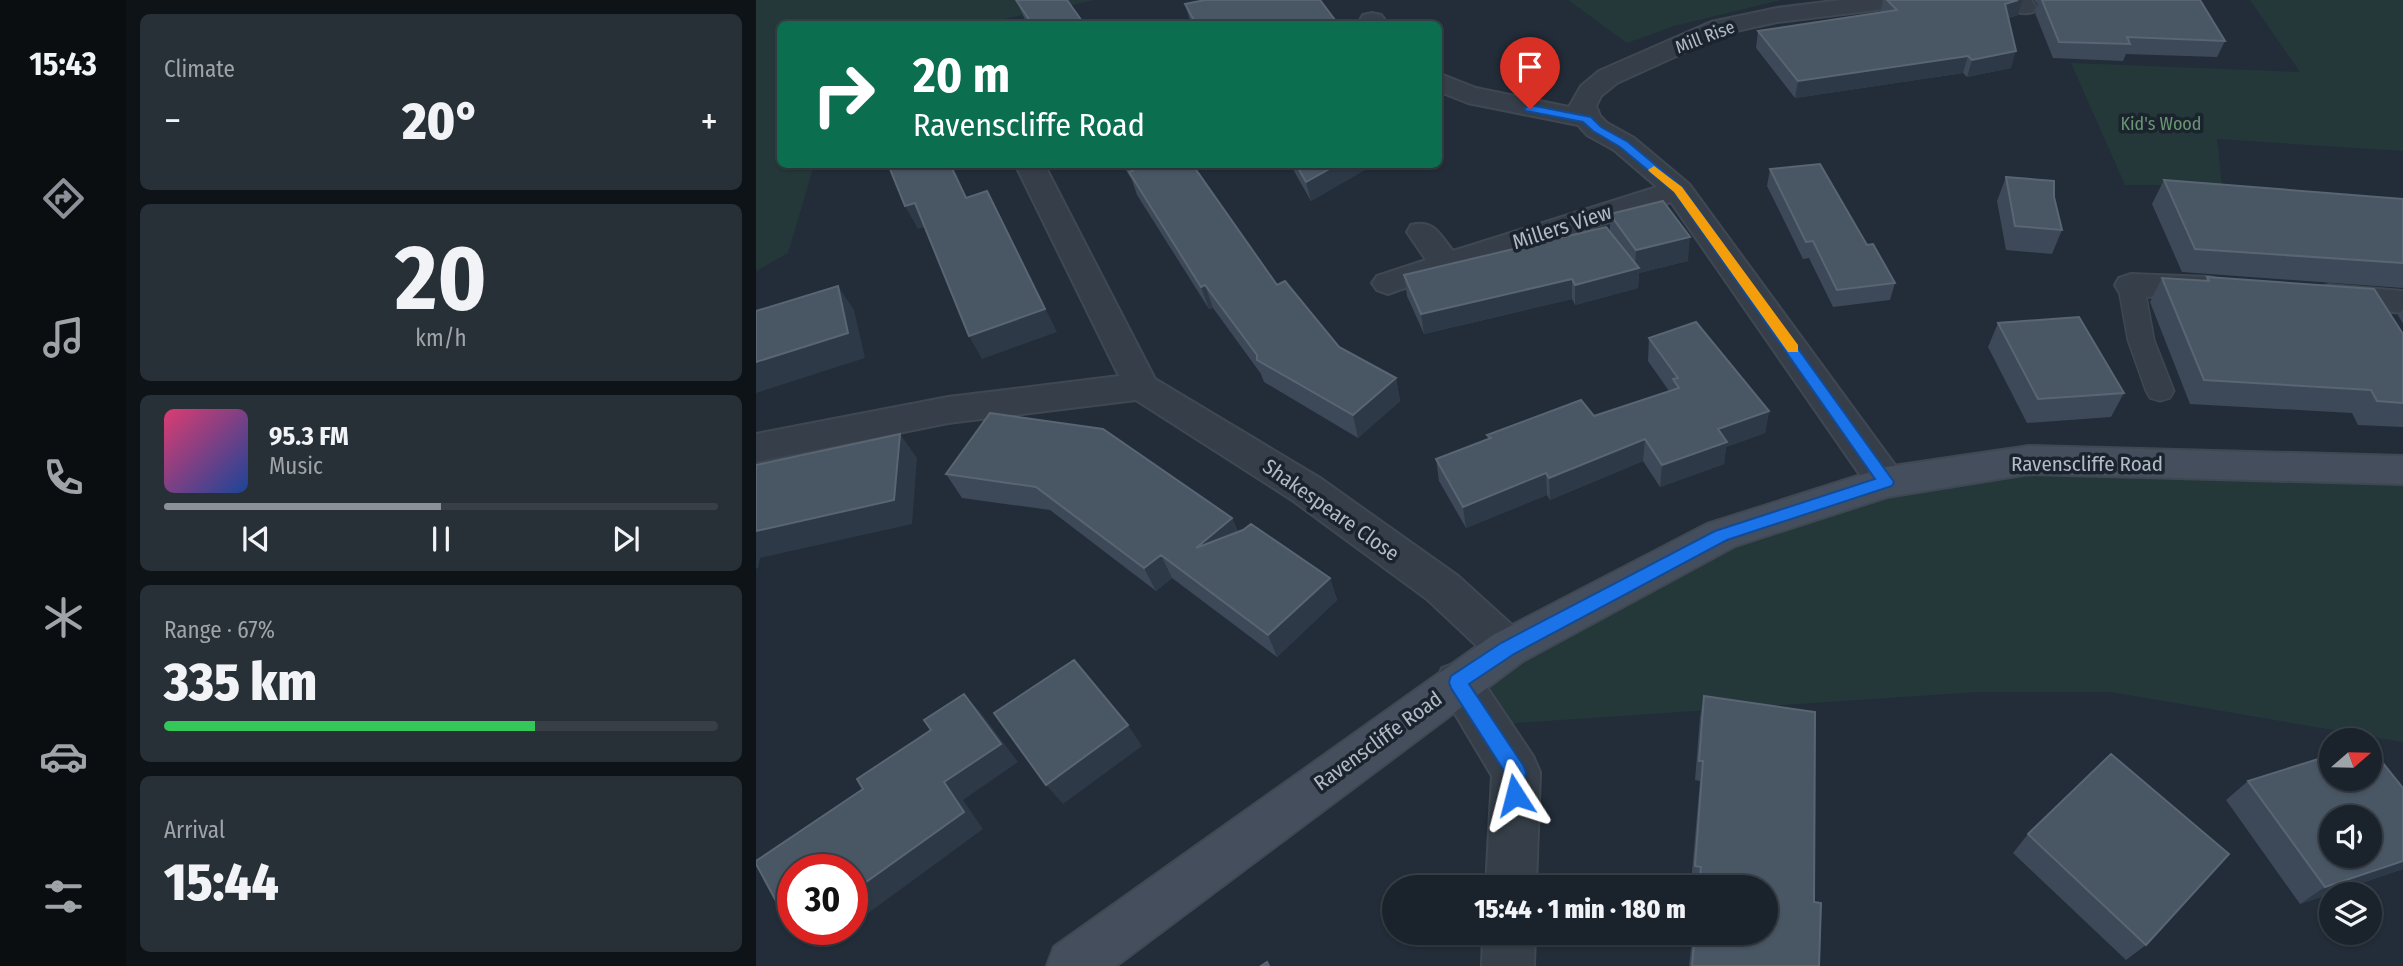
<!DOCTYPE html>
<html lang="en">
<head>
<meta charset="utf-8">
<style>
	:root { --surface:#1a222b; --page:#272f37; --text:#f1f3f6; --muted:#9fa4a9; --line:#383f47; --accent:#8c9099 }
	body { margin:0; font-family:"Fira Sans Condensed",sans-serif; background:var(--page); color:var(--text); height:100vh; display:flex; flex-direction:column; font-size:26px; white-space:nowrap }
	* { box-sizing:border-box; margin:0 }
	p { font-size:23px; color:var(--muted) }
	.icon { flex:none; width:38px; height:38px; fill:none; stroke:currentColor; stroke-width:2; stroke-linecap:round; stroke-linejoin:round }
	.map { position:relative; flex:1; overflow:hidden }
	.side { display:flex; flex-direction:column; gap:14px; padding:14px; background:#0e1318; width:630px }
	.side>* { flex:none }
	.hud { position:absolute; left:21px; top:21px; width:665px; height:147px; border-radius:10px; box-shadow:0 2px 5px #0004,0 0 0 2px var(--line); background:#0b6e4f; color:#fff; overflow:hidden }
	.needle { width:46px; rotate:70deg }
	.tools { position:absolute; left:1563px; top:728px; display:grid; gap:14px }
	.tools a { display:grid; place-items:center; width:63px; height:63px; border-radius:50%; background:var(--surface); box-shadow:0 2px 5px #0004,0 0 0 2px var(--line); font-size:35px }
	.speed { position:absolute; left:21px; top:854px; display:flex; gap:14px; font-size:35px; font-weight:700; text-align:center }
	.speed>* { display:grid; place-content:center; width:91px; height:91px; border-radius:50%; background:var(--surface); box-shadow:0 2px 5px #0004,0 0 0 2px var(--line); line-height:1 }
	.speed .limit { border:10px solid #d22; background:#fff; color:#111 }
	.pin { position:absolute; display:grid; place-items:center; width:60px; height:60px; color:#fff; margin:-72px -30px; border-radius:50% 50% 50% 0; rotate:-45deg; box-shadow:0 0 7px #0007 }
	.pin .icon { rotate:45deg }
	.me { position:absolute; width:77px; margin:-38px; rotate:351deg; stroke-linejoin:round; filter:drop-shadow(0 0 5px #0008) }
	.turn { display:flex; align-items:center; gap:24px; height:147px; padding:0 21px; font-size:32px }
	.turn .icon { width:91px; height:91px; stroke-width:2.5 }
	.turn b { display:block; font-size:49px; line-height:60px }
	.big { font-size:52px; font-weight:800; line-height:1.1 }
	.side .widget { flex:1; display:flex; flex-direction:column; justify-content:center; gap:10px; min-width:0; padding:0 24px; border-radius:10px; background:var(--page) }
	.side .dial { align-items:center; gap:0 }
	.dial b { font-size:91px; line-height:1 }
	.song { display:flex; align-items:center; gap:21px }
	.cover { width:84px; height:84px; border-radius:10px; background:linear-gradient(135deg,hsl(340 70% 55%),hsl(220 70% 35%)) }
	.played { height:7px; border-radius:4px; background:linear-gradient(90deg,var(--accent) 50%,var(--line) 50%) }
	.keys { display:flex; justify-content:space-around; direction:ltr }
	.heat { display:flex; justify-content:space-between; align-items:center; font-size:38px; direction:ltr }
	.charge { height:10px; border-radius:5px; background:linear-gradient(90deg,#34c759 67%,var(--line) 0) }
	.trip { position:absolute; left:626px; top:875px; width:396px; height:70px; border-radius:35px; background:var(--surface); box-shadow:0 2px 5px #0004,0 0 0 2px var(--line); font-weight:800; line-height:70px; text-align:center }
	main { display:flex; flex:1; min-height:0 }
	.menu { display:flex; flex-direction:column; width:126px; justify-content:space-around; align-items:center; background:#0a0e11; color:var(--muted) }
	.menu .icon { width:49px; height:49px }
	.menu .active { color:var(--accent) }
	.menu b { font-size:32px; color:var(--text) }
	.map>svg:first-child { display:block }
</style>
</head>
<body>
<main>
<nav class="menu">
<b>15:43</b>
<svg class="icon active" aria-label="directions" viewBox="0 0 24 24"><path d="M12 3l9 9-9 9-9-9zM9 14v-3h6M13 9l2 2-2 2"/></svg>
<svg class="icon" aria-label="music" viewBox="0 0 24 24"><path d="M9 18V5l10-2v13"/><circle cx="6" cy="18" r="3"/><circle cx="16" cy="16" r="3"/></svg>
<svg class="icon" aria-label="phone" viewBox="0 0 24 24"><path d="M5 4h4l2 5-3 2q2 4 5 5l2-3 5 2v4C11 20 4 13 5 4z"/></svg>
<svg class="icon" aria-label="climate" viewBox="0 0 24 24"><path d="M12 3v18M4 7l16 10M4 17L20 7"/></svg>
<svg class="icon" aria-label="car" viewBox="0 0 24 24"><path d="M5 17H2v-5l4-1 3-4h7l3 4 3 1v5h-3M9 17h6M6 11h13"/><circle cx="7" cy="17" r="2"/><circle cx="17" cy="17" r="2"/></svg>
<svg class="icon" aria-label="filters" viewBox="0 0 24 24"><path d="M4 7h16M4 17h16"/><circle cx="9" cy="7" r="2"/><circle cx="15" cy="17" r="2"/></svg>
</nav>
<section class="side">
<div class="widget"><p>Climate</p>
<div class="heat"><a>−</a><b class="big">20°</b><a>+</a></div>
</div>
<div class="widget dial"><b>20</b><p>km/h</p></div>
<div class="widget">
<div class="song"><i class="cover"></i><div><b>95.3 FM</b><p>Music</p></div></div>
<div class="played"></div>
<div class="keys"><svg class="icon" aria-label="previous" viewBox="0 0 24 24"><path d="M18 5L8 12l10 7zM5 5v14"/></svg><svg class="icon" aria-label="pause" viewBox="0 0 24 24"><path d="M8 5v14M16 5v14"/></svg><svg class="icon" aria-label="next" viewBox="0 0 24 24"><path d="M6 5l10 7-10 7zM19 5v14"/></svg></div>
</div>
<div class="widget"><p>Range · 67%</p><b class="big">335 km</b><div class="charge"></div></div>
<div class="widget"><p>Arrival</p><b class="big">15:44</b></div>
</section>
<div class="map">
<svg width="1647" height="966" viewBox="0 0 1647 966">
	<rect width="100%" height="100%" fill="#222d39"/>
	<path fill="#24383a" d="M0,0h339l-115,24h-200v140l34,1 -26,88 -32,18z
		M812,0h213l-107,26 -47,17z
		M1494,0h153v151l-186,-12 5,46h-97l-54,-122 229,9z
		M1273,460l374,10v272l-292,-50h-134l-492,33 -27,-43 263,-147z"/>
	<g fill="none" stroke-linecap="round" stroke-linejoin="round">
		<defs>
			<path id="lane" d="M1375,277l9,2 4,6 10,55 20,51 -4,7 -10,3 -10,-3 -4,-7 -18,-51 -10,-55 4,-6z"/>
			<path id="street" d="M1085,0h72l-4,5 -8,2 -124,15 -50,11 -110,50 -16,13 -5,10 4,10 7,7 27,15 55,46 211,288 5,10 -5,10 -14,5 -14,-5 -201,-290 -272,88 -11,4 -11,-4 -5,-7 5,-7 49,-16 -19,-28 4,-7c23,-6 29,10 42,26l204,-64 -43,-37 -27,-15 -9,-10 -110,-22 -30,-12v-18l38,15 93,19 12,-21 18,-15 112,-49 66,-14z
				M1250,0h25l5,7 -3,5c-14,4 -19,-1 -27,-12z
				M616,13l9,2 7,9h-25l-3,-4 3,-5z
				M259,164h29l111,215 165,99 138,98 65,59 7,13 -7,13 -15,6 -15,-6 -65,-61 -136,-100 -156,-100 -188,23 -192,39v-28l192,-37 171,-21z
				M1375,274l78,3 12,3 4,8 -4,8 -12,3 -78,-3 -12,-4 -4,-7 4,-7z
				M1573,285l74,6v22l-86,-9 -4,-8 4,-8z
				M702,662l16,6 59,88 7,16 -4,115h-50l6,-111 -56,-94 6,-14z
				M727,933h52l-1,33h-52z"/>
			<path id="secondary" d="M1273,446l374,10v28l-374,-10 -142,23 -152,49 -212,115 -407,305h-69l7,-19 439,-312 214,-111 179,-57z"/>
		</defs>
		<use href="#lane" stroke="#3f4852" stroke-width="3"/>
		<use href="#street" stroke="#3f4852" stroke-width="4"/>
		<use href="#secondary" stroke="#3f4852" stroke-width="4"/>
		<use href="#lane" fill="#363f49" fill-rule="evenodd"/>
		<use href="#street" fill="#363f49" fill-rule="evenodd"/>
		<use href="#secondary" fill="#444e5c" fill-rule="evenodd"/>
	</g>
	<path fill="#3d4958" d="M260,0l68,24h-57z
		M1127,0h140l-5,15 -9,3 2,50 -44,9 -4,-4 -168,25 -39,-50 2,-17 122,-18z
		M1278,0h166l25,41 -8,16 -91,-3 -3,7 -70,-3 -18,-45 3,-8z
		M429,4l153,20h-147z
		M366,164h70l85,121 62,62 57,31 4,23 -42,37 -94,-56 -3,-8 -48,-66 -4,1 -72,-114 -5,-15z
		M534,164h85l-64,37z
		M1014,169l97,76 28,38 -5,17 -57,7 -24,-49 -6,1 -36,-73z
		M1250,177l48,20 8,33 -10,24 -46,-4 -9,-49z
		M1408,180l239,19v89l-221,-16 -30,-68z
		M854,214l78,47 -49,12 -1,15 -63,17 -3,-6 -148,35 -17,-38 -3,-21 206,-44z
		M1451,277l196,57v93l-45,-2 -6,-12 -162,-9 -40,-102 12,-24 43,2z
		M1647,309v15l-5,-9z
		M1242,323l126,70 -13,24 -84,6 -39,-76z
		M893,338l120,73 -4,22 -39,14 -2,17 -64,23 -17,-26 -93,39 -3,-5 -81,33 -27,-47 -3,-22 52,-20 -1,-4 107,-19 75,-25 -21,-30z
		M234,413l242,105 6,14 92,46 7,22 -60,57 -105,-79 -16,13 -106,-81 -88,-12 -16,-24z
		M948,696l110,206 5,64h-130l4,-33h73v-46h-69v-3l-6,-1 9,-102 -5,-1 5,-63z
		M1492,781l155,88 -103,35 -74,-104z
		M1272,834l118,111 -20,15 -113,-107z"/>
	<path fill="#2d3947" d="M1262,0h5l-5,15 -18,5 5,-16z
		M1260,51l-5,17 -44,9 5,-17z
		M1212,56l-5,17 -168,25 3,-17z
		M582,164h37l-64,37 -5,-19z
		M231,191l70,141 -75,27 -13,-23z
		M159,203l13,23 -10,3 -13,-23z
		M934,237l-2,24 -49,12 -1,15 -63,17v-20l60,-16 1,-19z
		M816,279v20l-148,35 -3,-20z
		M449,285l8,23 -4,1 -8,-22z
		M82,286l16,24 11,48 -109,35v-31z
		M640,378l4,23 -42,37 -5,-23z
		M1013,411l-4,22 -39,14 -2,17 -64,23 2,-22 56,-36z
		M144,434l17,24 -5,66 -152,34 -2,10 -2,1v-38z
		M889,439l-2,22 -93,39 -1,-22z
		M790,473l1,22 -81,33 -3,-21z
		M476,518l9,23 -45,7z
		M405,555l11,23 -16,13 -12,-23z
		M574,578l7,22 -60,57 -9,-22z
		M208,694l17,19 37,49 -55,38 20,29 -131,96v-33l92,-110z
		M372,725l14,21 -79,58 -17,-19z
		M1647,861v8l-103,35 25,-17z
		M45,929h45l-26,19 -26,-14z"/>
	<path fill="#495664" stroke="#5a6573" stroke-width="2" fill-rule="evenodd" d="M260,0h51l17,24h-52z
		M449,0h115l18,24h-142l-11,-20z
		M1131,0h131l-13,4 11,47 -44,9 -4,-4 -170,25 -40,-50 139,-21z
		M1286,0h158l25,41 -98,-4 3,7 -71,-2z
		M132,164h62l16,34 21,-7 58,118 -76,27 -54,-133 -10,3z
		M372,164h64l85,121 8,-4 54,66 57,31 -43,37 -96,-55v-5l-52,-70 -4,2 -72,-115 4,-1z
		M540,164h42l-32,18z
		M1064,164l47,81 6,-1 22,39 -58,7 -24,-49 -7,1 -36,-73z
		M1250,177l48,4v16l8,33 -47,-4z
		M1408,180l239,19v64l-208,-14z
		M907,201l27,36 -54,13 -26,-36z
		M850,227l33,41 -64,17 -3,-6 -151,35 -17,-39z
		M1451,277l167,12 29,45v69l-26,-2 -6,-11 -167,-10 -42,-102 47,3z
		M82,286l10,47 -92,29v-51z
		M1323,317l45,76 -86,6 -40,-76z
		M940,322l73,89 -51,18 9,13 -65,23 -17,-26 -96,39 -3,-5 -83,34 -27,-48 55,-21 -4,-3 94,-35 13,16 85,-28 -6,-9 5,-1 -29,-40z
		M234,413l113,16 129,89 -36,30 47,-18 8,-6 79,54 -62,57 -107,-80 -17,13 -108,-81 -90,-13z
		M144,434l-6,66 -138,31v-66z
		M318,660l54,65 -82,60 -52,-72z
		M208,694l37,50 -57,38 20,30 -112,80v-22h-59v59h8l-7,5 -38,-70v-3l107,-72 -6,-10 74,-49 -7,-10z
		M948,696l111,16 -1,190 7,1 -2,63h-127l3,-33h71v-46h-67l2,-20 -6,-1 8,-105h-4z
		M1614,747l33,41v73l-78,26 -77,-106 83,-26v24h39zM1575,817h39v39h-39z
		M1355,754l118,100 -83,91 -118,-111z
		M511,962l2,4h-8z"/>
	<path fill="#1a73e8" stroke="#114b97" stroke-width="2" d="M774,105l61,12 10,10 27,15 54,45 212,295 -2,4 -165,54 -213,114 -45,30 54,81 3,7 -4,30 -7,2 -7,-2 -3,-7 1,-21 -55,-86 -2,-6 2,-6 50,-33 214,-112 160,-52 -201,-287 -54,-45 -27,-16 -10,-9 -57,-11 -2,-2z"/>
	<path fill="#f59e0b" d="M898,166l28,21 116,158v7h-10l-114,-160 -24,-20 -2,-2z"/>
	<g text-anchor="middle" stroke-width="7" stroke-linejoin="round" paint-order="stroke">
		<g font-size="18" fill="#b1bac5" stroke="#1b242e">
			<text transform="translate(949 37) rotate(-21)" y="6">Mill Rise</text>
		</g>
		<g font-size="18" fill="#699571" stroke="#1b242e">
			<text x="1405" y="130">Kid's Wood</text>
		</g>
		<g font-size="21" fill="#b1bac5" stroke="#1b242e">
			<text transform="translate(806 227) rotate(-18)" y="7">Millers View</text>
			<text x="1331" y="471">Ravenscliffe Road</text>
			<text transform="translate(575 510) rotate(35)" y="7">Shakespeare Close</text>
			<text transform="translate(622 741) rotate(-36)" y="7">Ravenscliffe Road</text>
		</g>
	</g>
</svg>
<div class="tools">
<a><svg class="needle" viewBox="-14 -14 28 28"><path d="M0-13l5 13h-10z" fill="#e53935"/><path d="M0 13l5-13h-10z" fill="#9fa4a9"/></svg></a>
<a><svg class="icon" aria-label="sound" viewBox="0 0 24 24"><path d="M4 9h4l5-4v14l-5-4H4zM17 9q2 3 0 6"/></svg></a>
<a><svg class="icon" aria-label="layers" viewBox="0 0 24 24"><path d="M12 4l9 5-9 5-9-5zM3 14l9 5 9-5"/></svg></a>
</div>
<div class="speed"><div class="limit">30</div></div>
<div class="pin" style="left:774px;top:109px;background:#d93025"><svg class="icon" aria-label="arrive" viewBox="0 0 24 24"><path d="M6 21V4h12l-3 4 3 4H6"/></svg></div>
<svg class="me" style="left:759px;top:795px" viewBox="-20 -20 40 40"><path d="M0-17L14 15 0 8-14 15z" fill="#1a73e8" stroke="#fff" stroke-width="4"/></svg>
<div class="trip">15:44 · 1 min · 180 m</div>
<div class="hud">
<div class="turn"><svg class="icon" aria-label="right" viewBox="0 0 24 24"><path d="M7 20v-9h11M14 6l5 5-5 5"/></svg><div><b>20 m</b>Ravenscliffe Road</div></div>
</div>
</div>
</main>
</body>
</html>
